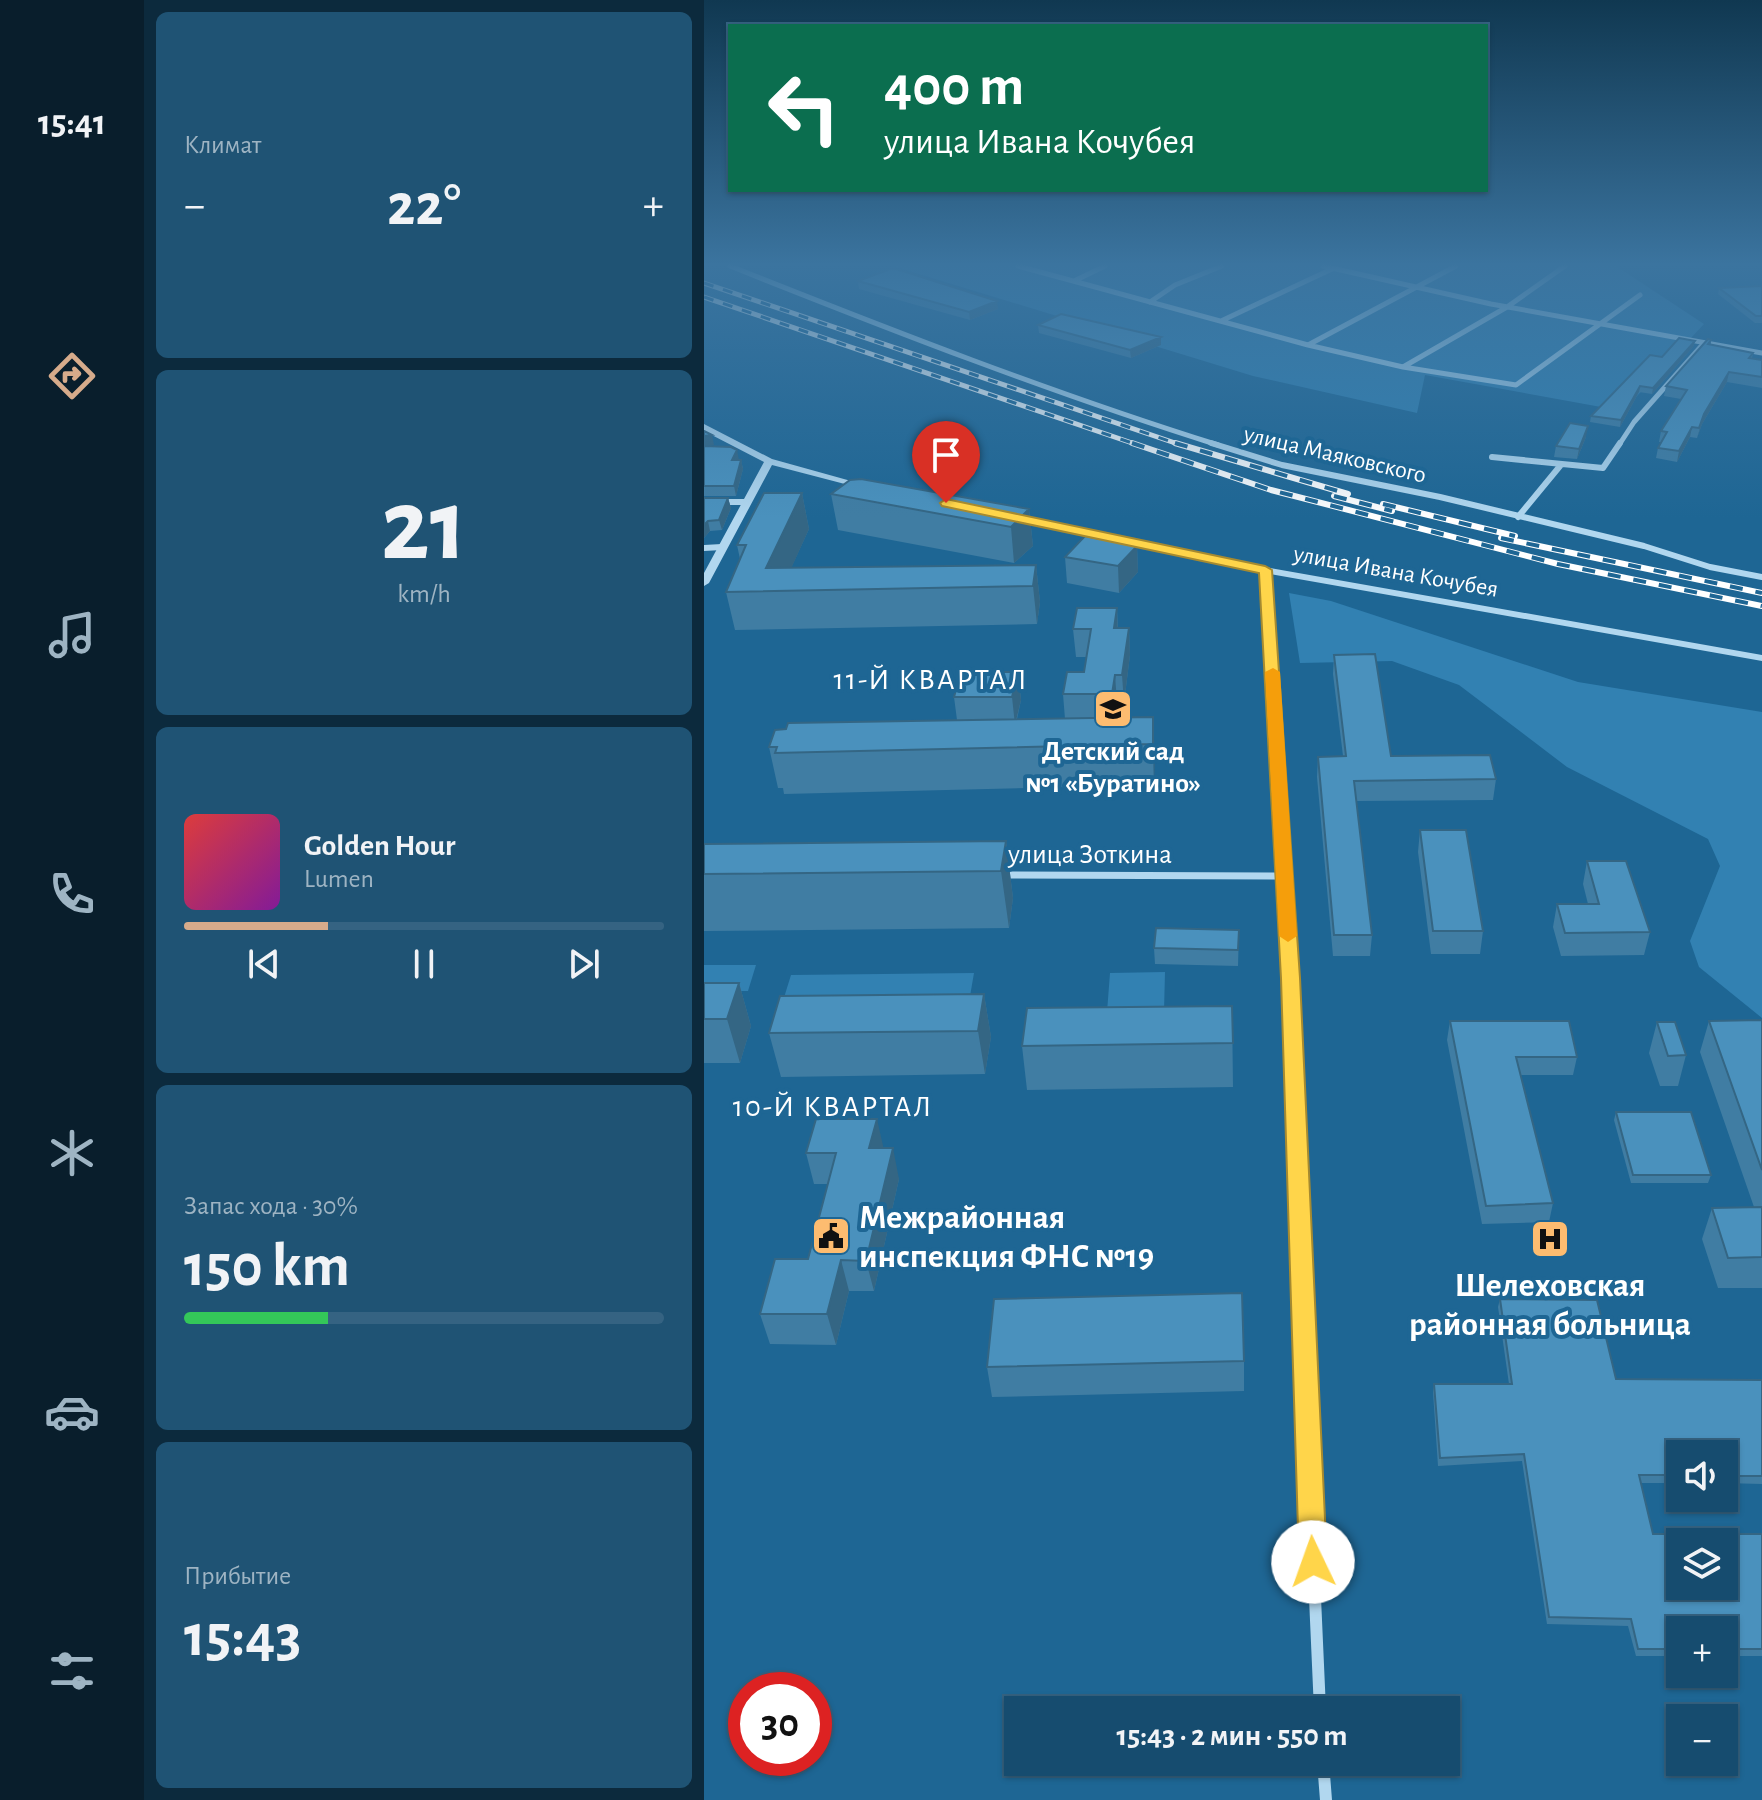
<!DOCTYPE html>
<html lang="ru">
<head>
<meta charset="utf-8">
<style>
	:root { --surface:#164c6f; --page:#1f5374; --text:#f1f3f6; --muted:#9eb4c3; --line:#356382; --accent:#d6ab8b }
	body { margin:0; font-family:"Alegreya Sans",sans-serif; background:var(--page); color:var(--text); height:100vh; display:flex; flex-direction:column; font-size:30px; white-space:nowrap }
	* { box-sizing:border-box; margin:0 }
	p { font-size:26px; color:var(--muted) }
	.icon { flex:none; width:44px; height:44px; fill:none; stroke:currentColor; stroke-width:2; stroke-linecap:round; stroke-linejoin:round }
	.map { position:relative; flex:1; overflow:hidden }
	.details { display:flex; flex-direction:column; gap:12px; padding:12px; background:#0c2a3d; width:560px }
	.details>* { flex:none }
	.banner { position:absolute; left:24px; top:24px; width:760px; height:168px; border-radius:0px; box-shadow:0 2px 6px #0004,0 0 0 2px var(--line); background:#0b6e4f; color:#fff; overflow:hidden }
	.fabs { position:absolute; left:962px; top:1440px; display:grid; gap:16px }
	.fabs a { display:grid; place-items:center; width:72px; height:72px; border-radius:0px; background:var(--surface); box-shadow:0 2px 6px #0004,0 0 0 2px var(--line); font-size:40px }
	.speed { position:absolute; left:24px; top:1672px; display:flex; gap:16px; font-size:40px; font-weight:700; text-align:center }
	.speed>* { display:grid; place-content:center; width:104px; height:104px; border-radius:50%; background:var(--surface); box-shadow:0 2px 6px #0004,0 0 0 2px var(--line); line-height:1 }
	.speed .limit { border:12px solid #d22; background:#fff; color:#111 }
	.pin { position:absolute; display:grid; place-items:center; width:68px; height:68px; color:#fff; margin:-82px -34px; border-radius:50% 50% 50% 0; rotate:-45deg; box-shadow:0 0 8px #0007 }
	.pin .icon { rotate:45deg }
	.me { position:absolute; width:88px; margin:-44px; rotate:357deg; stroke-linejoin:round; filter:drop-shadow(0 0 6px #0008) }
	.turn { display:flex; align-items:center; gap:28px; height:168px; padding:0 24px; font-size:36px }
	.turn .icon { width:104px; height:104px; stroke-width:2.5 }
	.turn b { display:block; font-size:56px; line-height:68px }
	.big { font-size:60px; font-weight:700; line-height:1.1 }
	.details .card { flex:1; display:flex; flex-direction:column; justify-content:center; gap:12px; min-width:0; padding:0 28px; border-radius:12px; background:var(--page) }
	.details .dial { align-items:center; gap:0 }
	.dial b { font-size:104px; line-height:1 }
	.song { display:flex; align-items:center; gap:24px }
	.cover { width:96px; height:96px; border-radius:12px; background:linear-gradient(135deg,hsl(0 70% 55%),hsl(290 70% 35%)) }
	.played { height:8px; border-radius:4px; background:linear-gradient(90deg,var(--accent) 30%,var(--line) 30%) }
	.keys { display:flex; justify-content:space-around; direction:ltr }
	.heat { display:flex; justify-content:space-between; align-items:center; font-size:44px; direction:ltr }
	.charge { height:12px; border-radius:6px; background:linear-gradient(90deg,#34c759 30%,var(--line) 0) }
	.trip { position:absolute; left:300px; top:1696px; width:456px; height:80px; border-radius:0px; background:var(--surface); box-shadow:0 2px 6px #0004,0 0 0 2px var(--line); font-weight:700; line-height:80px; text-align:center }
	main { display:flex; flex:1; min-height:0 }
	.dock { display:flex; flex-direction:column; width:144px; justify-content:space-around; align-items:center; background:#091e2c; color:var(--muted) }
	.dock .icon { width:56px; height:56px }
	.dock .on { color:var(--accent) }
	.dock b { font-size:36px; color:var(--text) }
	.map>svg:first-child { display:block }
</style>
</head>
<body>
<main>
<nav class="dock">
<b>15:41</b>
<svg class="icon on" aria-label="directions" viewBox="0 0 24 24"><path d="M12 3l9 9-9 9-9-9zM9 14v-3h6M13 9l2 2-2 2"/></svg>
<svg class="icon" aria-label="music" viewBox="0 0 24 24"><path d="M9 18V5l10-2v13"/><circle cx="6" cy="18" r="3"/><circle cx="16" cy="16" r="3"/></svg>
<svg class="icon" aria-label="phone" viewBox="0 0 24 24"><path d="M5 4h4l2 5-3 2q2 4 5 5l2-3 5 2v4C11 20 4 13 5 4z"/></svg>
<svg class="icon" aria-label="climate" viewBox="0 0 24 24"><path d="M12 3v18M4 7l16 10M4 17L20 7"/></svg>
<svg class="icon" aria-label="car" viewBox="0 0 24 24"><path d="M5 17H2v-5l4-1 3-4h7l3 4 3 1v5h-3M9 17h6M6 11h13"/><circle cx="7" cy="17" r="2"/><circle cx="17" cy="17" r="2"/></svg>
<svg class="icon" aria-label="filters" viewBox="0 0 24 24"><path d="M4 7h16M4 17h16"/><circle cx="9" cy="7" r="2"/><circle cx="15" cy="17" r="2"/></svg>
</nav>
<section class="details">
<div class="card"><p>Климат</p>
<div class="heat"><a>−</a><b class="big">22°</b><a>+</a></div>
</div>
<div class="card dial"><b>21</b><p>km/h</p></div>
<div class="card">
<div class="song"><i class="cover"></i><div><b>Golden Hour</b><p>Lumen</p></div></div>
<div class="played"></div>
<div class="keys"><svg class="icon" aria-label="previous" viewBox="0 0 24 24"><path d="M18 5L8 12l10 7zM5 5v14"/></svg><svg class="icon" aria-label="pause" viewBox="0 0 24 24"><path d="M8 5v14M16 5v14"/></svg><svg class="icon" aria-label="next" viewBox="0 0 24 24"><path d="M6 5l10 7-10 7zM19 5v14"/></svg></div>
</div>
<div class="card"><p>Запас хода · 30%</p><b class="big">150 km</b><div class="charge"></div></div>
<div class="card"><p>Прибытие</p><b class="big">15:43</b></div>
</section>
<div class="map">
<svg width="1058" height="1800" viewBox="0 0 1058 1800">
	<rect width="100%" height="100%" fill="#1e6694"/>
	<path fill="#3281b2" d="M189,266h723l88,58 -81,87 -198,-36 -8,38 -164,-37z
		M585,593l42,8 247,81 184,30v306l-63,-51 -9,-26 30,-75 -12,-27 -141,-72 -108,-82 -67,-24 -92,2z
		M0,965h52l-8,26h-44z
		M461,972l-1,40h-57l3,-39z
		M270,973l-5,29 -187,2 9,-29z"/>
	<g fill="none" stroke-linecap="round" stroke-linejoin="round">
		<path stroke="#b1d7ef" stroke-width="5" d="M26,266c161,64 322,127 488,179
			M314,266l290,79 95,22 113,18 124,-90
			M619,266l168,38 271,49
			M370,281l31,-15
			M446,302l25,-17 47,-19
			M517,321l113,-53
			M604,345l148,-79
			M699,367l104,-60 58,-41
			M915,445l15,-23 70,-79"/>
		<path stroke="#b1d7ef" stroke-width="6" d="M507,443l71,22 158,32 204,49 66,21 52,10
			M788,457l111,11 17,-25
			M0,502h43
			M814,517l42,-51
			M0,548l18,-1
			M561,570l6,101"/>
		<path stroke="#b1d7ef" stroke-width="7" d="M567,669l19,291
			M297,875l284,1"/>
		<path stroke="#b1d7ef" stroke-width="9" d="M586,958l13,372"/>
		<path stroke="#b1d7ef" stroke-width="12" d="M599,1328l17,382
			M619,1762l3,38"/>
		<path fill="#b1d7ef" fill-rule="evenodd" d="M0,424l68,35 97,27 -5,3 -92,-24 -63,118 -5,3v-13l60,-111 -60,-31z
			M309,515l252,52 497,88v6l-497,-88 -255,-53v-4z"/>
		<defs>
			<path id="rail-far1" d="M0,283l477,162
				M0,297l434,148"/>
			<path id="rail" d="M428,443l139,47 287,74 204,42
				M471,443l173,51
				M630,496l58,15
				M679,504l132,32
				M797,538l261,55"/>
		</defs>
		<use href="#rail-far1" stroke="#fff" stroke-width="5"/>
		<use href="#rail" stroke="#fff" stroke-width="6"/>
		<use href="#rail-far1" stroke="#1e6694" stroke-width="3" stroke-dasharray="10" stroke-linecap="butt"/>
		<use href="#rail" stroke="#1e6694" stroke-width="4" stroke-dasharray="13" stroke-linecap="butt"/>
	</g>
	<path fill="#407da3" d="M154,281l140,28 -28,11 -111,-31z
		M1058,286v37h-7l-37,-29 1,-6z
		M334,325l123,12v8l-30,13 -92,-25z
		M1007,340v5l42,8 -1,5 10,2v28l-35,-6 -25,42 -5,14 -7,-1 -13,25 -21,-4 2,-10 3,-6h-2l2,-11 20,-32 -17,-3 2,-10z
		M991,341l-2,6 -41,47 -13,-2 -19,35 -30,-5 1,-6 71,-59z
		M882,437l-9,22 -23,-2 2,-11z
		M0,446l37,14 2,9 -7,27h-32z
		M98,493l7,36 -18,39 245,-3 4,37 -3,22 -302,6 -9,-38 14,-33 -3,-14z
		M127,494l198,15 4,37 -19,17 -176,-33z
		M0,498h24l3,10 -9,22 -12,1 -6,7z
		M433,546l1,26 -19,21 -52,-10 -2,-26z
		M413,608l1,20h11l1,27 -6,48 -7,-1 -2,16 38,-1 1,68 -370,9 -1,-6h-5l-9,-41 188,-27 -3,-23 64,-25 3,28 -4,19h48l-2,-25 21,-22 2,-15h-10l-3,-28z
		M630,655l57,101 105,23 -3,21 -137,1 16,134 -2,21h-37l-16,-179 1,-20 25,-1 -10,-82z
		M716,830l63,101 -3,23h-49l-13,-102z
		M302,841l7,57 -4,30 -305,3v-87z
		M883,861l63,71 -6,23 -83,1 -8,-29 4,-23h31l-5,-20z
		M535,930l-1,36 -83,-2 -1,-16z
		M0,983h35l12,43 -11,37h-36z
		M280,994l7,43 -6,37 -204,3 -12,-44z
		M528,1006l1,81 -206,3 -5,-44z
		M1058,1020v268h-44l-16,-49 10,-31 42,-1 -54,-155 9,-31z
		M746,1021l127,36 -4,18h-52l32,128 -4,19 -67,2 -35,-184z
		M953,1022l29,33 -8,31h-18l-11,-33z
		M912,1112l95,63 -3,8h-77l-17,-63z
		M179,1148l16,31 -25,112h-25l-13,54 -66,-1 -10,-30 48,-55 20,-75h-14l-8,-31z
		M796,1299l116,80 146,1v104l-38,-1v-29h-44v29h-39l12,51h109v122h-38v-26h-44v26h-44l-8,-30 -81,-2 -25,-163 -84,5 -5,-74 1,-8h75l-11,-77z
		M540,1361v30l-252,6 -5,-30z"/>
	<path fill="#346684" d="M293,301l1,8 -28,11 -1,-8z
		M457,337v8l-30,13 -1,-8z
		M991,341l-2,6 -41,47 1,-6z
		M1025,372l-2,10 -25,42 -5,14 7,-24z
		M936,386l-1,6 -19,35 1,-7z
		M884,426l-2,11 -9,22 2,-10z
		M988,427l-2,10 -13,25 2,-11z
		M8,435l2,10 -10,1v-10z
		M33,450l2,10h-7z
		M37,460l2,9 -7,27 -2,-10z
		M98,493l7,36 -28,62 -15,-23z
		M24,498l3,10 -9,22 -3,-10z
		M325,509l4,37 -19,17 -3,-36z
		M4,521l2,10 -6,7v-13z
		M433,546l1,26 -19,21 -1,-27z
		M332,565l4,37 -3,22 -4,-38z
		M413,608l1,28 -4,-8z
		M425,628l1,27 -6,48 -2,-28z
		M314,672l3,28 -6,25 -3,-28z
		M411,675l2,27 -3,20 -2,-28z
		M449,717l2,41 -1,27 -1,-41z
		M302,841l7,57 -4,30 -8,-57z
		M35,983l12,43 -11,37 -13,-44z
		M280,994l7,43 -6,37 -7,-43z
		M173,1119l7,31 -15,-2z
		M189,1148l6,31 -25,112 -8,-30z
		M137,1260l8,31 -13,54 -9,-31z"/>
	<path fill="#4a91bd" stroke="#346684" stroke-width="2" fill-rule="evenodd" d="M189,268l104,33 -28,11 -111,-31z
		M1058,286v30h-6l-37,-28z
		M357,314l100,23 -31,13 -92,-25z
		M975,338l16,3 -42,47 -13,-2 -19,34 -30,-4 59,-61 12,2z
		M1004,339l3,1 -3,4 45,9 -4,5 13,2v17l-33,-5 -25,42 -5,14 -7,-1 -13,24 -21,-3 9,-16 -6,-1 26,-41 -21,-4z
		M866,423l18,3 -9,23 -23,-3z
		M0,431l8,4 -8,1z
		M0,446l27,1 6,3 -5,10h9l-7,26h-30z
		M157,479l168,30 -18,18 -180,-33 19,-14z
		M60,493h38l-36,75 270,-3 -3,21 -307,6 20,-47h-9z
		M0,498h24l-9,22 -11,1 -4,4z
		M381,536l52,10 -19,20 -53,-9z
		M373,608h40l-3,20h15l-7,47h-7l-3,19h-49l4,-22h17l7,-43h-18z
		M671,654l16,102 99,-1 6,24 -142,2 18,154h-38l-16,-178 28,-1 -12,-101z
		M257,672h57l-6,25h-58z
		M449,717v27l-378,9 2,-6h-8l6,-17 11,-1 2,-6z
		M716,830h46l17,101h-50z
		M302,841l-5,30 -297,3v-30z
		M883,861h39l24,71 -85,1 -8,-29h42z
		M452,928l83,2 -1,20 -84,-2z
		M0,983h35l-12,36h-23z
		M280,994l-6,37 -209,2 11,-37z
		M528,1006l1,37 -211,3 5,-38z
		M1058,1020v150l-53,-149z
		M746,1021h119l8,36h-61l37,146 -67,3z
		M953,1022h18l11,33 -18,1z
		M912,1112h75l20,63h-78z
		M112,1119h61l-8,29h24l-27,113 -25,-1 -14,54h-67l15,-55h33l28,-106h-30z
		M1058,1207v50l-34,1 -16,-50z
		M538,1293l2,68 -257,6 7,-68z
		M796,1299l97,1 19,79 146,1v96h-38v-22h-44v21h-41l14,59h109v115h-38v-19h-44v19h-42l-7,-30 -82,-2 -25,-163 -84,4 -6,-74h78zM976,1542h44v44h-44z"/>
	<linearGradient id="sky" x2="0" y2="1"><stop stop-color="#103851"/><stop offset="0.51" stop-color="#3b749f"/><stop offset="1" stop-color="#3b749f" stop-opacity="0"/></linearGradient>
	<rect width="1058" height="518" fill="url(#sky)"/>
	<path fill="#ffd54a" stroke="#a68a30" stroke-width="2" d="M242,499l319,67 7,4 28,408 27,584 -4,10 -10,4 -10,-4 -4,-10 -18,-584 -22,-405 -317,-67 -2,-3z"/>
	<path fill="#f59e0b" d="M569,668l7,4 17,264 -9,6 -9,-6 -14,-264z"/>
	<defs>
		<symbol id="school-square" viewBox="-11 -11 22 22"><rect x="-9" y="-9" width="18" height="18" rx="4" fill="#fdbc70" stroke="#1e6694"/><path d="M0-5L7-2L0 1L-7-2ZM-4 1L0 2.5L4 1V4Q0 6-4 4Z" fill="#111"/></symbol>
		<symbol id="civic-square" viewBox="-11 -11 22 22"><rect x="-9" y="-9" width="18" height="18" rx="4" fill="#fdbc70" stroke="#1e6694"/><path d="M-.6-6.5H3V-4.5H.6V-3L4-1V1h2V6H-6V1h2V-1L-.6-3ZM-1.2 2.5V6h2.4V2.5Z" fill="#111"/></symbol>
		<symbol id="hospital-square" viewBox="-11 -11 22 22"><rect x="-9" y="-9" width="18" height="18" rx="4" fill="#fdbc70" stroke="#1e6694"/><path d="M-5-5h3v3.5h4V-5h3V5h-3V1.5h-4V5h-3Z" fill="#111"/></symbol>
	</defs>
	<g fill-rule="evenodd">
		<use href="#school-square" x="387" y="687" width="44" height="44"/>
		<use href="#civic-square" x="105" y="1214" width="44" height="44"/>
		<use href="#hospital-square" x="824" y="1217" width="44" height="44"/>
	</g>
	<g text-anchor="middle" stroke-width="8" stroke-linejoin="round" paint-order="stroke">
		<g font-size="24" fill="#fff" stroke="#1e6694">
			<text transform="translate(631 454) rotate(13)" y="8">улица Маяковского</text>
			<text transform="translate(692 571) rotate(10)" y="8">улица Ивана Кочубея</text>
		</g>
		<g font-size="28" font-weight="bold" fill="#fff" stroke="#1e6694">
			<text x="409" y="760">Детский сад<tspan x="409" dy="32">№1 «Буратино»</tspan></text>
		</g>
		<g font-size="28" fill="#fff" stroke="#1e6694">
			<text x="386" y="863">улица Зоткина</text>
		</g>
		<g font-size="30" letter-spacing="2" fill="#fff" stroke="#1e6694">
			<text x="227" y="689">11-Й КВАРТАЛ</text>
			<text x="129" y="1116">10-Й КВАРТАЛ</text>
		</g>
		<g font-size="34" font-weight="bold" fill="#fff" stroke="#1e6694" text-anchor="start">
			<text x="155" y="1228">Межрайонная<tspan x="155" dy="39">инспекция ФНС №19</tspan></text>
			<text x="846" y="1296" text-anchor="middle">Шелеховская<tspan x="846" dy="39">районная больница</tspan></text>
		</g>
	</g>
</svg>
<div class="fabs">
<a><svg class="icon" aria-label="sound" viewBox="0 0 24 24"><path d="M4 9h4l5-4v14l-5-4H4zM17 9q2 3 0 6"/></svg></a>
<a><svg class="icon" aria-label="layers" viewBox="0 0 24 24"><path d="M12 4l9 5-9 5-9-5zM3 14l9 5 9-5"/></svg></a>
<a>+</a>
<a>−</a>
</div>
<div class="speed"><div class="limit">30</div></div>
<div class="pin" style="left:242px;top:503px;background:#d93025"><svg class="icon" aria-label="arrive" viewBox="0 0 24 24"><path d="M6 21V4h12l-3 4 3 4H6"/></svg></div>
<svg class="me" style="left:609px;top:1562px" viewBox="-20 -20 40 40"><circle r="19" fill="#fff"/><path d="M0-13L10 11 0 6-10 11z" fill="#ffd54a"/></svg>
<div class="trip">15:43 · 2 мин · 550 m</div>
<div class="banner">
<div class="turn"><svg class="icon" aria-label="left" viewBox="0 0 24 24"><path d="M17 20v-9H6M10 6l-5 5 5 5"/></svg><div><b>400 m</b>улица Ивана Кочубея</div></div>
</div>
</div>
</main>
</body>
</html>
